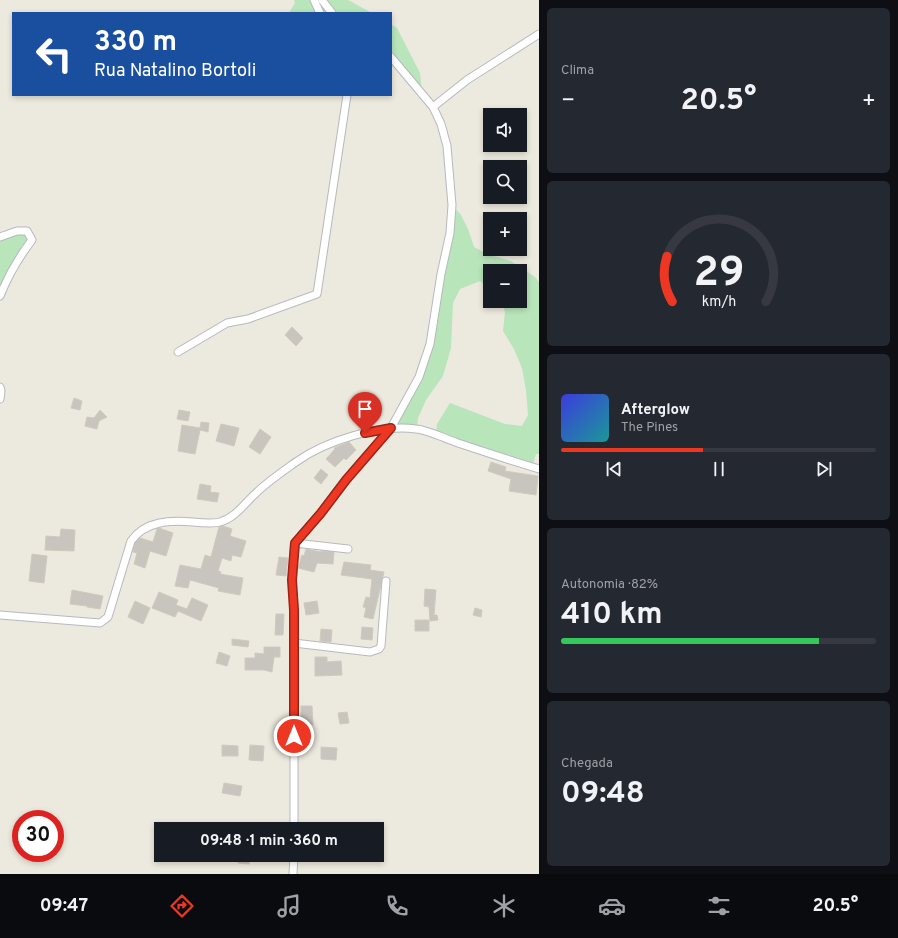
<!DOCTYPE html>
<html lang="pt">
<head>
<meta charset="utf-8">
<style>
	:root { --surface:#171b24; --page:#242831; --text:#f1f3f6; --muted:#9ea1a6; --line:#363941; --accent:#ed3723 }
	body { margin:0; font-family:Overpass,sans-serif; background:var(--page); color:var(--text); height:100vh; display:flex; flex-direction:column; font-size:15px; white-space:nowrap }
	* { box-sizing:border-box; margin:0 }
	p { font-size:13px; color:var(--muted) }
	.icon { flex:none; width:22px; height:22px; fill:none; stroke:currentColor; stroke-width:2; stroke-linecap:round; stroke-linejoin:round }
	.map { position:relative; flex:1; overflow:hidden }
	.sheet { display:flex; flex-direction:column; gap:8px; padding:8px; background:#0d0f14; width:359px }
	.sheet>* { flex:none }
	.banner { position:absolute; left:12px; top:12px; width:380px; height:84px; border-radius:0px; box-shadow:0 2px 6px #0003; background:#1a4fa0; color:#fff; overflow:hidden }
	.controls { position:absolute; left:483px; top:108px; display:grid; gap:8px }
	.controls a { display:grid; place-items:center; width:44px; height:44px; border-radius:0px; background:var(--surface); box-shadow:0 2px 6px #0003; font-size:20px }
	.speed { position:absolute; left:12px; top:810px; display:flex; gap:8px; font-size:20px; font-weight:700; text-align:center }
	.speed>* { display:grid; place-content:center; width:52px; height:52px; border-radius:50%; background:var(--surface); box-shadow:0 2px 6px #0003; line-height:1 }
	.speed .limit { border:6px solid #d22; background:#fff; color:#111 }
	.pin { position:absolute; display:grid; place-items:center; width:34px; height:34px; color:#fff; margin:-41px -17px; border-radius:50% 50% 50% 0; rotate:-45deg; box-shadow:0 0 4px #0007 }
	.pin .icon { rotate:45deg }
	.me { position:absolute; width:44px; margin:-22px; rotate:0deg; stroke-linejoin:round; filter:drop-shadow(0 0 3px #0008) }
	.turn { display:flex; align-items:center; gap:14px; height:84px; padding:0 16px; font-size:18px }
	.turn .icon { width:52px; height:52px; stroke-width:2.5 }
	.turn b { display:block; font-size:28px; line-height:34px }
	.big { font-size:30px; font-weight:700; line-height:1.1 }
	.sheet .widget { flex:1; display:flex; flex-direction:column; justify-content:center; gap:6px; min-width:0; padding:0 14px; border-radius:6px; background:var(--page) }
	.sheet .dial { align-items:center; gap:0 }
	.dial svg { height:104px; overflow:visible; fill:none; stroke:var(--line); stroke-width:7; stroke-linecap:round; text-anchor:middle }
	.dial text { fill:var(--text); stroke:none }
	.song { display:flex; align-items:center; gap:12px }
	.cover { width:48px; height:48px; border-radius:6px; background:linear-gradient(135deg,hsl(240 70% 55%),hsl(180 70% 35%)) }
	.played { height:4px; border-radius:2px; background:linear-gradient(90deg,var(--accent) 45%,var(--line) 45%) }
	.keys { display:flex; justify-content:space-around; direction:ltr }
	.heat { display:flex; justify-content:space-between; align-items:center; font-size:22px; direction:ltr }
	.charge { height:6px; border-radius:3px; background:linear-gradient(90deg,#34c759 82%,var(--line) 0) }
	.trip { position:absolute; left:154px; top:822px; width:230px; height:40px; border-radius:0px; background:var(--surface); box-shadow:0 2px 6px #0003; font-weight:700; line-height:40px; text-align:center }
	.menu { display:flex; height:64px; justify-content:space-around; align-items:center; background:#090b0e; color:var(--muted) }
	.menu .icon { width:28px; height:28px }
	.menu .selected { color:var(--accent) }
	.menu b { font-size:18px; color:var(--text) }
	main { display:flex; flex:1; min-height:0 }
	.map>svg:first-child { display:block }
</style>
</head>
<body>
<main>
<div class="map">
<svg width="539" height="874" viewBox="0 0 539 874">
	<rect width="100%" height="100%" fill="#ece9de"/>
	<path fill="#b9e5ba" d="M294,0h54l24,13h-83l6,-10z
		M391,24l6,4 23,45 2,20 -31,-33z
		M452,205l9,10 7,14 6,18 13,7 24,7 24,16 4,5v172h-3l-4,13 -96,-31 1,-12 13,-21 55,21 17,2 6,-11 -2,-25 -4,-22 -8,-19 -11,-18 2,-19 -4,-11h19v-30h-30v18l-10,-8 -20,8 -7,14 -2,45 -8,28 -17,24 -8,18 -1,11 -26,-1 39,-84z
		M27,231l5,9 -32,56v-59z"/>
	<path fill="#c8c5be" stroke="#d0cabd" d="M292,327l11,11 -7,8 -11,-11z
		M74,398l8,3 -2,9 -9,-2z
		M100,410l7,7 -8,4 -2,8 -12,-3 2,-9 7,1z
		M179,410l11,2 -2,9 -11,-2z
		M201,422l8,1 -1,9 -8,-2 -5,24 -17,-3 4,-26 18,3z
		M221,424l18,4 -5,18 -18,-5z
		M260,429l11,8 -11,17 -11,-7z
		M349,442l7,8 -10,10 -2,-2 -9,9 -9,-8 9,-10 -1,-1z
		M491,462l15,5 -1,4 33,5 -2,19 -27,-4 2,-12 -23,-8z
		M321,469l7,6 -7,9 -7,-6z
		M200,484l11,2 -1,6 9,1 -2,9 -20,-3z
		M223,526l9,3 -2,7 16,5 -5,16 -9,-2 -1,6 -9,-3 -4,13 3,1 -1,2 23,4 -3,17 -22,-4 1,-3 -29,-8 -2,8 -13,-2 5,-21 21,4 4,-14 6,2 8,-30z
		M159,528l14,5 -7,23 -16,-5 -5,17 -11,-4 3,-11 -4,-1 2,-9 5,-5 13,4 4,-13z
		M61,529l14,1 -1,21 -29,-1 1,-14 14,1z
		M306,549l15,3v-1l13,1 -1,12 -16,-1 -3,9 -16,-4 4,-13 2,1z
		M32,554l15,2 -3,27 -15,-2z
		M279,557l9,1 -2,18 -10,-1z
		M344,562l27,3 -1,5 14,2 -11,47 -9,-2 2,-9 -3,-1 3,-10 4,1 2,-19 -31,-4z
		M425,589l11,1 -2,25h3l1,5 -8,1 -1,-14 -5,-1z
		M72,590l31,6 -3,13 -13,-2v-1l-17,-2z
		M159,592l19,8 -2,5 11,4 5,-11 16,7 -7,16 -23,-10 -3,6 -23,-9z
		M135,601l15,7 -7,16 -15,-7z
		M317,601l2,12 -13,2 -2,-12z
		M475,608l7,2 -1,7 -8,-2z
		M276,614h8l-1,21h-8z
		M415,620h14v11h-14z
		M362,627l11,1 -1,12 -11,-1z
		M321,629l11,1 -1,12 -11,-1z
		M232,639l17,2 -1,6 -16,-2z
		M264,647h16v10h-6l-2,15 -8,-2h-19v-12h10v-5l9,1z
		M219,652l11,4 -3,10 -11,-3z
		M315,657h12v5l14,-1 1,14 -27,1z
		M301,706h11l1,19h-12z
		M347,712l2,11 -9,1 -2,-11z
		M222,745l16,1v10h-16z
		M250,745l14,1 -1,15 -14,-1z
		M321,747l16,1 -1,12 -15,-1z
		M224,783l18,3 -2,10 -18,-3z
		M238,855h12l-1,9 -11,-1z"/>
	<g fill="none" stroke-linecap="round" stroke-linejoin="round">
		<defs>
			<path id="minor" d="M314,0l6,13
				M322,0l10,13
				M433,107l34,-27 72,-46
				M0,237l17,-6h10l5,9c-13,17 -24,36 -32,56
				M178,352l49,-29 21,-4 69,-25 30,-199
				M0,387l1,4 -1,8
				M295,543l53,6
				M0,615l100,8 8,-6 23,-76c14,-20 39,-21 62,-19 9,1 19,2 27,0 16,-5 24,-18 35,-28 12,-12 27,-22 41,-32 29,-21 83,-38 120,-33 12,1 30,10 42,14 27,9 54,18 81,26
				M294,643l76,9 9,-3 2,-3 5,-65
				M294,829v-219l-2,-30 3,-37 26,-30 25,-33 45,-52 28,-51 11,-33 11,-70 9,-41 2,-28 -5,-59 -6,-22 -8,-17 -42,-50
				M293,874l1,-19"/>
		</defs>
		<use href="#minor" stroke="#b7b9be" stroke-width="9"/>
		<use href="#minor" stroke="#fff" stroke-width="7"/>
	</g>
	<g fill="none" stroke-linecap="round" stroke-linejoin="round">
		<defs>
			<path id="route" d="M294,736v-126l-2,-30 3,-37 26,-30 25,-33 45,-52 -26,5"/>
		</defs>
		<use href="#route" stroke="#9a2417" stroke-width="10"/>
		<use href="#route" stroke="#ed3723" stroke-width="7"/>
	</g>
</svg>
<div class="controls">
<a><svg class="icon" aria-label="sound" viewBox="0 0 24 24"><path d="M4 9h4l5-4v14l-5-4H4zM17 9q2 3 0 6"/></svg></a>
<a><svg class="icon" aria-label="search" viewBox="0 0 24 24"><circle cx="10" cy="10" r="6"/><path d="M15 15l6 6"/></svg></a>
<a>+</a>
<a>−</a>
</div>
<div class="speed"><div class="limit">30</div></div>
<div class="pin" style="left:365px;top:433px;background:#d93025"><svg class="icon" aria-label="arrive" viewBox="0 0 24 24"><path d="M6 21V4h12l-3 4 3 4H6"/></svg></div>
<svg class="me" style="left:294px;top:736px" viewBox="-20 -20 40 40"><circle r="17" fill="#ed3723" stroke="#fff" stroke-width="3"/><path d="M0-11L8 9 0 5-8 9z" fill="#fff"/></svg>
<div class="trip">09:48 · 1 min · 360 m</div>
<div class="banner">
<div class="turn"><svg class="icon" aria-label="left" viewBox="0 0 24 24"><path d="M17 20v-9H6M10 6l-5 5 5 5"/></svg><div><b>330 m</b>Rua Natalino Bortoli</div></div>
</div>
</div>
<section class="sheet">
<div class="widget"><p>Clima</p>
<div class="heat"><a>−</a><b class="big">20.5°</b><a>+</a></div>
</div>
<div class="widget dial"><svg viewBox="0 0 100 80">
<path d="M14 69A42 42 0 1 1 86 69"/>
<path d="M14 69A42 42 0 0 1 10 34" stroke="#ed3723"/>
<text x="50" y="56" font-size="32" font-weight="700">29</text>
<text x="50" y="72" font-size="11">km/h</text>
</svg></div>
<div class="widget">
<div class="song"><i class="cover"></i><div><b>Afterglow</b><p>The Pines</p></div></div>
<div class="played"></div>
<div class="keys"><svg class="icon" aria-label="previous" viewBox="0 0 24 24"><path d="M18 5L8 12l10 7zM5 5v14"/></svg><svg class="icon" aria-label="pause" viewBox="0 0 24 24"><path d="M8 5v14M16 5v14"/></svg><svg class="icon" aria-label="next" viewBox="0 0 24 24"><path d="M6 5l10 7-10 7zM19 5v14"/></svg></div>
</div>
<div class="widget"><p>Autonomia · 82%</p><b class="big">410 km</b><div class="charge"></div></div>
<div class="widget"><p>Chegada</p><b class="big">09:48</b></div>
</section>
</main>
<nav class="menu">
<b>09:47</b>
<svg class="icon selected" aria-label="directions" viewBox="0 0 24 24"><path d="M12 3l9 9-9 9-9-9zM9 14v-3h6M13 9l2 2-2 2"/></svg>
<svg class="icon" aria-label="music" viewBox="0 0 24 24"><path d="M9 18V5l10-2v13"/><circle cx="6" cy="18" r="3"/><circle cx="16" cy="16" r="3"/></svg>
<svg class="icon" aria-label="phone" viewBox="0 0 24 24"><path d="M5 4h4l2 5-3 2q2 4 5 5l2-3 5 2v4C11 20 4 13 5 4z"/></svg>
<svg class="icon" aria-label="climate" viewBox="0 0 24 24"><path d="M12 3v18M4 7l16 10M4 17L20 7"/></svg>
<svg class="icon" aria-label="car" viewBox="0 0 24 24"><path d="M5 17H2v-5l4-1 3-4h7l3 4 3 1v5h-3M9 17h6M6 11h13"/><circle cx="7" cy="17" r="2"/><circle cx="17" cy="17" r="2"/></svg>
<svg class="icon" aria-label="filters" viewBox="0 0 24 24"><path d="M4 7h16M4 17h16"/><circle cx="9" cy="7" r="2"/><circle cx="15" cy="17" r="2"/></svg>
<b>20.5°</b>
</nav>
</body>
</html>
